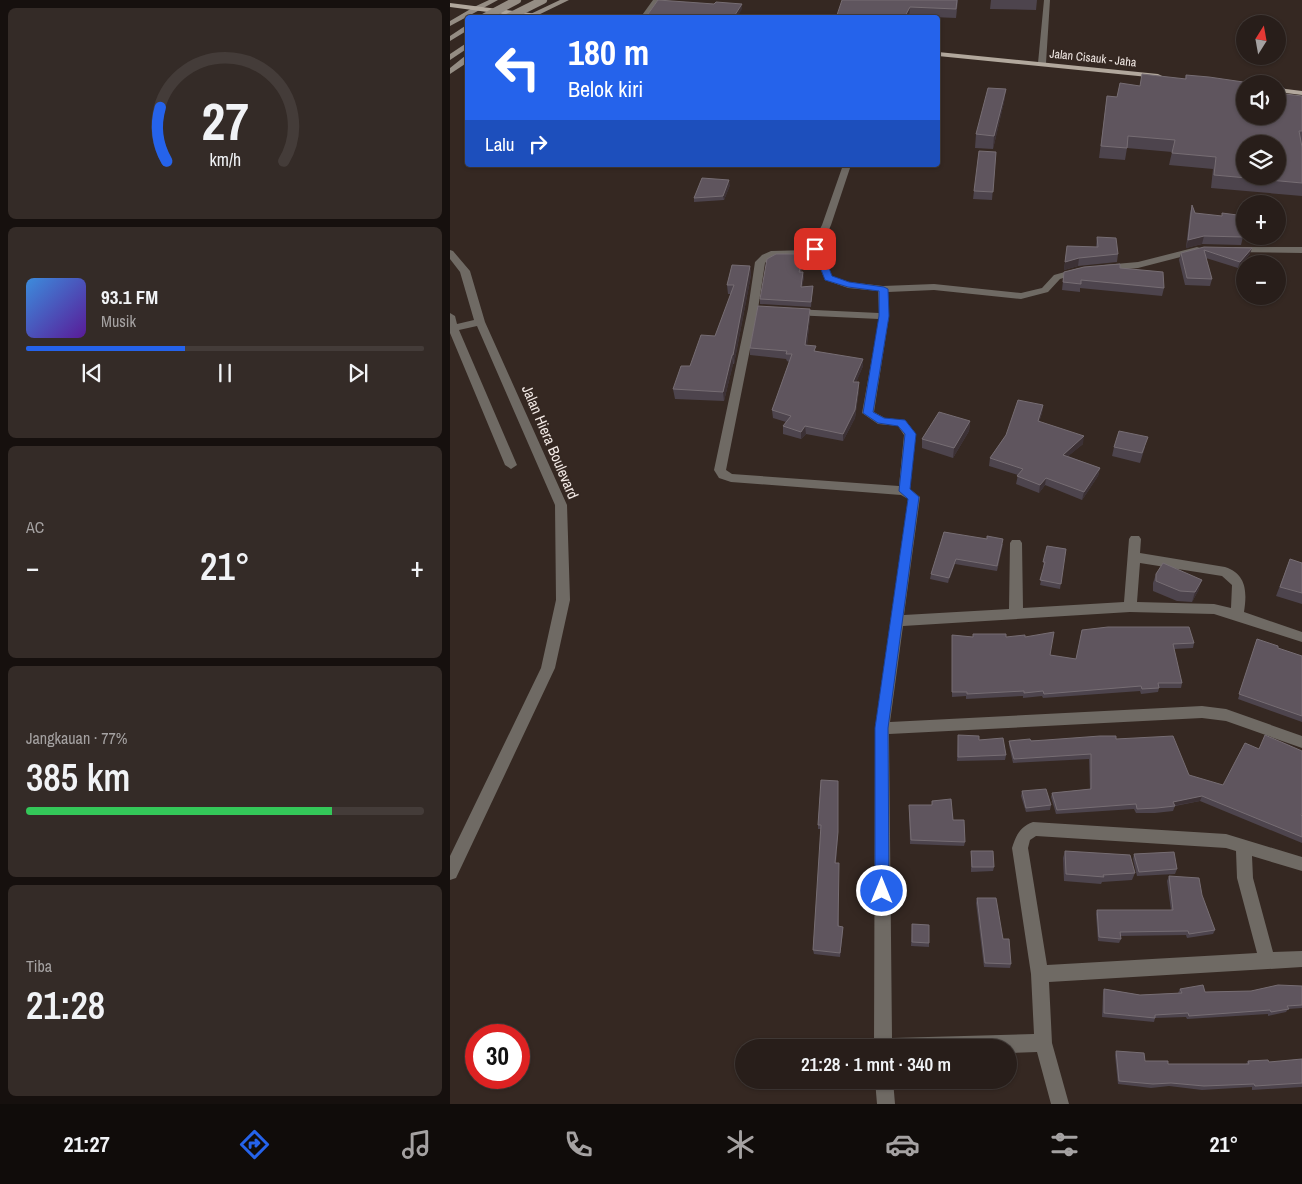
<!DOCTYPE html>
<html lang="id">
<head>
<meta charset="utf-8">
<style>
	:root { --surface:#281e1a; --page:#342b27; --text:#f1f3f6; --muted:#a5a2a2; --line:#443c39; --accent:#2563eb }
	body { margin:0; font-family:"Archivo Narrow",sans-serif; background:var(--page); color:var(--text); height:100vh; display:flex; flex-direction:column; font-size:19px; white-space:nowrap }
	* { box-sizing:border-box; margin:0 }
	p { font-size:16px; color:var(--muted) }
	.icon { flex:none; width:28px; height:28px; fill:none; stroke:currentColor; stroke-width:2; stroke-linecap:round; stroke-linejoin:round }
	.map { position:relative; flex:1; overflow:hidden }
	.details { display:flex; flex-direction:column; gap:8px; padding:8px; background:#16100e; width:450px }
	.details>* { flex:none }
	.banner { position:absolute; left:15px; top:15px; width:475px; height:152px; border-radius:5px; box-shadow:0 1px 4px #0004,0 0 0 1px var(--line); background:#2563eb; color:#fff; overflow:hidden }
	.needle { width:32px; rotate:11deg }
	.tools { position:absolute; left:786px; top:15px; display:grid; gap:10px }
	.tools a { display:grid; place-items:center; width:50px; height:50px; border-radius:50%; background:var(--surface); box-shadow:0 1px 4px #0004,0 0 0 1px var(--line); font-size:25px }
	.speed { position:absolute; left:15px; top:1024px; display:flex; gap:10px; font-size:25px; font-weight:700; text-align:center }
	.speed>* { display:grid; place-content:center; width:65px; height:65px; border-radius:50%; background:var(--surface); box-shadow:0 1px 4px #0004,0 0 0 1px var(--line); line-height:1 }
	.speed .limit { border:8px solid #d22; background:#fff; color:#111 }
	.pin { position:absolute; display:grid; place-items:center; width:42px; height:42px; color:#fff; margin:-21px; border-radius:10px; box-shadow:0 2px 8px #0006 }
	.me { position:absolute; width:55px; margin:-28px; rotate:0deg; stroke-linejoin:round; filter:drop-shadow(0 0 4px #0008) }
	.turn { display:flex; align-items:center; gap:18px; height:105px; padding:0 20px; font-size:22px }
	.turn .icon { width:65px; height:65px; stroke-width:2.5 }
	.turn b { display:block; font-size:35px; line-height:42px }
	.then { display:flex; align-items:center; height:48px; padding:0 20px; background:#0003; gap:10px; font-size:19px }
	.big { font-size:38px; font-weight:600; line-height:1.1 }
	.details .tile { flex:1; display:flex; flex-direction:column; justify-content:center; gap:8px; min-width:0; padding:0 18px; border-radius:8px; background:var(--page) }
	.details .dial { align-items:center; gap:0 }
	.dial svg { height:130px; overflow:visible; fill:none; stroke:var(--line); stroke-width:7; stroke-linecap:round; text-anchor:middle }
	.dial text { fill:var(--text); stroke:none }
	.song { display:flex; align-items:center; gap:15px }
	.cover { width:60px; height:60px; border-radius:8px; background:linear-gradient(135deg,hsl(210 70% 55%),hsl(270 70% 35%)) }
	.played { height:5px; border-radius:2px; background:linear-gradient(90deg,var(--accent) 40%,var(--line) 40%) }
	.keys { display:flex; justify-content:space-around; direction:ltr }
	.heat { display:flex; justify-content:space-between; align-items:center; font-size:28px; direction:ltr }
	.charge { height:8px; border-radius:4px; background:linear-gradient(90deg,#34c759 77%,var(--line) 0) }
	.trip { position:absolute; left:285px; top:1039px; width:282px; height:50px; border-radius:25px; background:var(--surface); box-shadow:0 1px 4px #0004,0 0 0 1px var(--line); font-weight:600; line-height:50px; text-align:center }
	.tabs { display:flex; height:80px; justify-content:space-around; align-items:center; background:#100c0a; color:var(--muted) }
	.tabs .icon { width:35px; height:35px }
	.tabs .selected { color:var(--accent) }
	.tabs b { font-size:22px; color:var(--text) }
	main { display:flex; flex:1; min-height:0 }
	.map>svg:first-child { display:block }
</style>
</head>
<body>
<main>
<section class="details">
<div class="tile dial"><svg viewBox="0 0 100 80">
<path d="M14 69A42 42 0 1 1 86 69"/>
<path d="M14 69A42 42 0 0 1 10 36" stroke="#2563eb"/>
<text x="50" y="56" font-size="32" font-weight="700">27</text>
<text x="50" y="72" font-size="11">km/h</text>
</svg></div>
<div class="tile">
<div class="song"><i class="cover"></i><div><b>93.1 FM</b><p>Musik</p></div></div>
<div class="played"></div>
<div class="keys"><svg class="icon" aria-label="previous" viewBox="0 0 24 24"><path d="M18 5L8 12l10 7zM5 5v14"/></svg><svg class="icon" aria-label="pause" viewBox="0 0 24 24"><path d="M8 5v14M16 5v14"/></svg><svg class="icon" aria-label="next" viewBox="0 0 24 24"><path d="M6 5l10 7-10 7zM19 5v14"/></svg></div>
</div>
<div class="tile"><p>AC</p>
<div class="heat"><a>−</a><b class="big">21°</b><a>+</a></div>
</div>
<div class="tile"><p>Jangkauan · 77%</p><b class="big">385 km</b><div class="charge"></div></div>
<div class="tile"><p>Tiba</p><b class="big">21:28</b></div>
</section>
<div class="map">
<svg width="852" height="1104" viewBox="0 0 852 1104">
	<rect width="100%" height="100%" fill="#352822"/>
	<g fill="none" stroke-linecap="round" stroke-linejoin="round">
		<path fill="#6f6a64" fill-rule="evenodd" d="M203,0h6l-12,18h-7z
			M594,0h6l-4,63 -4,2 -4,-2z
			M393,165h8l-20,60 -10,22 11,29 17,6 34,4 51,-2 87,9 21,-5 12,-13 25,-7 5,3 -24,8 -12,13 -27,7 -87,-9 -46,2 1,24 -15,96 11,6 20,2 11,14 -6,55 10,8 -16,118 105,-6 1,-66 2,-3h8l2,3 1,65 101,-6 5,-63 2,-3h8l2,3 -1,14 85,14c22,7 22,26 19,45l58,20v10l-88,-28 -84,-2 -227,14 -13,96 312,-16 24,3 76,27v12l-76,-27 -24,-3 -313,16 3,304 142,-4 -3,-60 -19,-126c4,-13 8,-21 21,-26l193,12 76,23v14l-50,-15 1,22 20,74 29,-1v16l-253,15 3,61 17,61h-18l-14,-52 -28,1v-5h-135l1,-320 33,-229 -7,-4 -170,-13 -12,-4 -5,-8 34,-161 7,-47 7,-7 9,-4 38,-1 13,-25zM364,254l11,26 23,8 30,3 1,22 -86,-4 -5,3 5,3 86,4 -17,94 16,11 20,2 6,9 -5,51 -167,-12 -6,-4 32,-161 7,-46c12,-13 33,-3 49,-9zM690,563l82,13 10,9 -1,23 -17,-4 -77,-2zM586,836l190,12 10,3 1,27 20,75 -210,12 -19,-117 2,-8z
			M747,247l3,1v4l-62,16 -34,3 -5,-3 5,-3 34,-3z
			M785,247h67v6l-70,-1v-4z
			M0,250l3,1 17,20 15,51 82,183 3,95 -15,68 -99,210 -6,2v-24l91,-188 15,-68 -1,-95 -78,-179 -18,4 58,135 -6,4 -6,-4 -55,-132v-20l5,3 2,8 17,-4 -14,-48 -10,-13z
			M425,1080h18l2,24h-18z"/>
		<path fill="#958d84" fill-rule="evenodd" d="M39,0h9l-48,26v-5l24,-14z
			M110,0h9l-37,18h-10z
			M18,24v6l-18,11v-5z
			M18,42v6l-18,12v-6z
			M15,56h3v6l-18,12v-6z"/>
		<path fill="#b2a89d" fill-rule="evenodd" d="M0,3l103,13 3,2h-23l-83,-11z
			M488,52l220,22 4,2 -4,2 -220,-22z
			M828,88l24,3v4l-24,-3z"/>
		<path stroke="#958d84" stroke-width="8" d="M33,18l34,-18
			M57,18l36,-18"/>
	</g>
	<path fill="#4d444d" d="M508,0l-2,18 -47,-2v2h-73z
		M541,0h46l-1,10 -46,-1z
		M736,75l99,19 17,2v100l-91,-8 2,-19 -44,-4 3,-13 -45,-4 -2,12 -26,-2 8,-62 10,1 23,-11 45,-7z
		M556,89l-2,13 -11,47 -18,-1 1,-14z
		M546,152l-4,48 -19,-1 1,-8z
		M280,185l-6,15 -30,2v-4z
		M742,205l3,8 48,24 -2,8 -39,-1 -16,4 4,-35z
		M647,237l21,17 -1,8 -39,4 -14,4 3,-24 29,1z
		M754,247l46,7 -12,14 -32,-10 6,21 -2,7 -25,-1 -6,-25 2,-7z
		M349,259l-2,5 5,5 -1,3 3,5 -2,10 11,-1 -2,21 -51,-3v-5z
		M300,266l1,9 -17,89h-1l-9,37 -49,-2 -2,-10 17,-23 25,-30 16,-42h-3l-1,-9z
		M670,268l44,20 -2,8 -82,-8v4l-18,-2 2,-18z
		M360,317l-3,28 9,6 47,15 -7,16h3v8l-4,28 -12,23 -37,-7 -5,5 -18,-5v-8l3,-4 -13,-4 -1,-8 17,-48 -2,-1 -1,-2 -36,-4v-7z
		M593,405l-1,8 -3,9 44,22 -15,12 32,12 -2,8 -16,24 -37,-15 -6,8 -23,-9 2,-9 -29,-9 1,-8 16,-23z
		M520,421l-1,10 -16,27 -31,-10v-9z
		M664,447h31l-5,16 -28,-7z
		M494,532l59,12 -6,27 -42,-7 -7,19 -18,-4 1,-5z
		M597,546l19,3 -6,40 -20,-4 4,-18h-1z
		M840,559l12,4v41l-26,-8z
		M706,574l43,15 -7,13 -15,-1 -24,-10v-8z
		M632,630l112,13 -1,5 -19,1 8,34 -1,5h-22l-1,4 -17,2 -1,-3 -97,7 -1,-2 -19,2v-2l-57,3v-3l-14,1v-62l21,2h52l25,18 26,4z
		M807,639l21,9 24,8v66l-64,-23z
		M508,735l21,5 27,15 -1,5 -48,1z
		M666,739l73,36 113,41v27l-102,-42 -25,5 -2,5 -18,2h-19l-2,-4 -78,5 -5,-17 1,-4 38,-4 -1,-30 -76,4 -4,-18v-4z
		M371,780l17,56 -2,27 3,63 4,1v4l-3,26 -26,-3 -1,-4 8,-121h-3v-4z
		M572,791l29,14 -1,5 -24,2 -5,-16z
		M482,801l21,19 12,22 -1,4 -54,-2 -1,-39h23z
		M521,851l23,16 -1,4 -22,1z
		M615,851l70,22 -3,7 -30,2 -1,2 -37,-3 -1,-23z
		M684,854l43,15 -2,5 -38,2 -4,-17z
		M719,876l33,19 13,35 -2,4 -26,4 -1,-3 -66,1 1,3 -2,4 -21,-2 -2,-27 1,-4h74l-4,-29z
		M527,898l26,41 8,25 -1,4 -26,-1 -8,-64z
		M462,924l17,1v22l-18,-1z
		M852,986v22l-14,1 -2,3 -18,4v-2l-81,5 -1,-2 -31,1 -1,4 -52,-5 1,-24 1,-4 36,6 38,-2 2,-4 25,3 46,-1z
		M666,1051l29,10 23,3h78l2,-3 21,1 33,-3v28l-50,3v-3l-50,3 -33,-4 -18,2 -33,-4 -3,-29z"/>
	<path fill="#3c3135" d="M292,4v5l-5,9h-4z
		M460,7l-1,11h-5z
		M556,89l-2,13 -11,47 1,-13z
		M279,180l1,5 -6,15 -1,-4z
		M754,236l-2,8 -16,4 2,-8z
		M802,248l-2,6 -12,14 2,-6z
		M348,254l1,5 -3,9 -1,-5z
		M629,258l-1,8 -14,4 1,-8z
		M300,266l1,9 -17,89 -1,-9z
		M353,272l1,5 -3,15v-5z
		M360,309v8l-4,35 -1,-7z
		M282,355l1,9 -9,37 -1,-9z
		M413,359v7l-10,24v-8z
		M409,382v8l-4,28 -12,23v-7z
		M593,405l-1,8 -5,16 1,-8z
		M520,421l-1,10 -16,27 1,-10z
		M355,426l1,8 -5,5v-7z
		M634,436l-1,8 -22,18 2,-7z
		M650,468l-2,8 -16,24 2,-8z
		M596,478l-1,7 -6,8 1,-8z
		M506,559l-1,5 -7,19 1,-5z
		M752,580l-3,9 -7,13 3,-10z
		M388,781v55l-3,31z
		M752,796l-2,5 -28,5 1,-4z
		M393,927v4l-3,26v-4z"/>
	<path fill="#5f555e" stroke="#766d73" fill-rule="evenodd" d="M208,0l56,4 2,-2 26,2 -9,14h-90l2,-3 3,-1z
		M392,0h115l-1,9 -46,-2 -6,11h-68z
		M692,74l44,5v-4l23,2 48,7h-12v32h33v-29l6,1 1,6 17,2v35h-3l3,16v36l-88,-8 2,-18 -44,-4 3,-13 -47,-4 -1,12 -26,-2 6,-50 10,1 3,-14 20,3zM795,144h33v32h-33z
		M538,88l18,1 -12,47 -18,-2z
		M529,151l17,1 -3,40 -19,-1z
		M252,178l27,2 -6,16 -29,2z
		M742,205l3,8 27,3v-3l23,3 -2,21 -39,-1 -16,4z
		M647,237l19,1 2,16 -39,4 -14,4 2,-16 31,1z
		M754,247l48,1 -12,14 -36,-12 8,29 -25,-1 -6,-25z
		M326,254h22l-3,9 7,1 -3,8h4l-2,15 12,-1 -2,16 -51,-3 7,-40z
		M670,264v4l43,4 1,16 -83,-8v4l-18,-2 1,-10 20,-5z
		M282,265l18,1 -17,89h-1l-9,37 -50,-3 8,-23h9l11,-31 14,1 19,-51h-7z
		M308,306l52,3 -5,36 11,1 -2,5 49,8 -10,23h6l-4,28 -12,24 -38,-8 -4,6 -18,-6 8,-10 -19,-6 20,-56h-6l1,-3 -37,-3z
		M568,400l25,5 -5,16 46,15 -21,19 37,13 -16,24 -38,-14 -6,7 -23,-9 6,-7 -33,-11 16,-23z
		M489,412l31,9 -16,27 -32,-9z
		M669,431l29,6 -6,16 -28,-6z
		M494,532l43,7v-3l16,3 -6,27 -41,-7 -7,19 -18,-4z
		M597,546l19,3 -5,35 -21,-4 5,-18h-2z
		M840,559l12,4v30l-22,-6z
		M713,563l39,17 -7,12 -15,-1 -24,-10v-7z
		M658,627h81l5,16 -21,1 9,39h-24l1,5 -17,1 -1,-3 -97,8 -1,-3 -19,2v-2l-57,3v-2h-15v-57l21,2v-3h33v3l19,-2v2l29,-5 -4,23 26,4 6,-29z
		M807,639l21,7v2l24,8v60l-63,-22z
		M508,735l21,1v4l24,-2 3,17 -48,2z
		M815,735l37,16v62l-1,2 1,1v21l-100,-41 -29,6 2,4 -18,2 -20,1 -1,-5 -79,6 -5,-17 39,-4v-35l-77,5 -5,-18 21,-2 1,2 15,-1 54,-4h16v3l57,-3 16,39 34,10 22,-42 14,6z
		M371,780l17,1v51l-3,31h4l-1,63 5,1 -3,26 -27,-3 8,-125h-3z
		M596,789l5,16 -25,3 -4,-17z
		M501,799l2,21h11l1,22 -54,-2 -2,-35h23v-4z
		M521,851h22l1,16h-22z
		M615,851l65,4 5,18 -32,2 1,2 -38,-3z
		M724,852l3,17 -38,3 -5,-18z
		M719,876l30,2 3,17 13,35 -26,4 -1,-3 -68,1 1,7 -22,-2 -2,-27h76z
		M527,898h19l7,41h6l2,25 -26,-1z
		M462,924l17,1v18l-17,-1z
		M753,985l2,7 46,-1 27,-6 24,1v19l-15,1 2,3 -18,3 -1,-2 -81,6 -1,-3 -33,2v3l-51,-5v-24l36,6 42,-2 -2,-4z
		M666,1051l28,2 1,8h23v3h81l-1,-3 20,-1 1,2 33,-3v24l-47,3 -1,-2 -50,2 -33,-3 -18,1 -34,-3z"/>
	<path fill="#2563eb" stroke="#184099" d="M363,245l8,2 11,29 17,6 35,5 4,2 1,27 -16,96 11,6 21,2 11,14 -6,55 9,8 -31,231 1,163 -2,5 -5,2 -5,-2 -2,-5v-163l33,-229 -9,-8 6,-57 -7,-8 -20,-3 -15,-10 16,-97v-25l-31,-4 -23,-7 -11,-29 -3,-2z"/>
	<g text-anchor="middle" stroke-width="4" stroke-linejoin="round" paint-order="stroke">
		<g font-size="12" fill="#f3eae6" stroke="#352822">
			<text transform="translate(643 58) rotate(6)" y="4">Jalan Cisauk - Jaha</text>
		</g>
		<g font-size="15" fill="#f3eae6" stroke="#352822">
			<text transform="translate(100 442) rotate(67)" y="5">Jalan Hiera Boulevard</text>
		</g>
	</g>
</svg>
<div class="tools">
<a><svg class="needle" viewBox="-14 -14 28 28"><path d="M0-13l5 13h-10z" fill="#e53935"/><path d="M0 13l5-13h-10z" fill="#a5a2a2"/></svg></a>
<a><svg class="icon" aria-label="sound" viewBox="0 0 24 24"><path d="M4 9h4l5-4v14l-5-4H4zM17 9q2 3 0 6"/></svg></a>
<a><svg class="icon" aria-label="layers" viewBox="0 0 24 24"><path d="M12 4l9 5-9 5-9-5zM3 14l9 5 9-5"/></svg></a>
<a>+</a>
<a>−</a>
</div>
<div class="speed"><div class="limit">30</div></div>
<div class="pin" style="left:365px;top:249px;background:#d93025"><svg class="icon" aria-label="arrive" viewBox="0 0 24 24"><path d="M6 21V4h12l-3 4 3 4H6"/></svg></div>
<svg class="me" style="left:432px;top:891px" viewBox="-20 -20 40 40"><circle r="17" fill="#2563eb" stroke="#fff" stroke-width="3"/><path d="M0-11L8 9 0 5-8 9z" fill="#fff"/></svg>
<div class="trip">21:28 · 1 mnt · 340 m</div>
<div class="banner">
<div class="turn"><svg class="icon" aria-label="left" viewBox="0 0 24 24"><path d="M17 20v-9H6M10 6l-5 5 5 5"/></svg><div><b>180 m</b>Belok kiri</div></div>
<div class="then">Lalu<svg class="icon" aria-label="right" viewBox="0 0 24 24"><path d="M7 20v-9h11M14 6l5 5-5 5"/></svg></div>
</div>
</div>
</main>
<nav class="tabs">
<b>21:27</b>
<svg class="icon selected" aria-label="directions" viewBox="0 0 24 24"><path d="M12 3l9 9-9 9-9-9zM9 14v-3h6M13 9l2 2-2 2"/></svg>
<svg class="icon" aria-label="music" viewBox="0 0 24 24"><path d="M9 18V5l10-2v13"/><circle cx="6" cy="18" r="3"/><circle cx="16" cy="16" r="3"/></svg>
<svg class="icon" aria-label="phone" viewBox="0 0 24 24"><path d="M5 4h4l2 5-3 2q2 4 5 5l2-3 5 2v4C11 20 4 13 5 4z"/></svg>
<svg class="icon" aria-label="climate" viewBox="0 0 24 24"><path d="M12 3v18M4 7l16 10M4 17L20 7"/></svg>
<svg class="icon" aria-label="car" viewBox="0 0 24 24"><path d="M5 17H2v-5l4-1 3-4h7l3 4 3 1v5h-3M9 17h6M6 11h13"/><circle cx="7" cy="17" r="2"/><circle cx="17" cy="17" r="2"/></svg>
<svg class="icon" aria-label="filters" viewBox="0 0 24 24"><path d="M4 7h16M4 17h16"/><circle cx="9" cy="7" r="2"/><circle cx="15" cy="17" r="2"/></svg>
<b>21°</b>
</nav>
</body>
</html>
